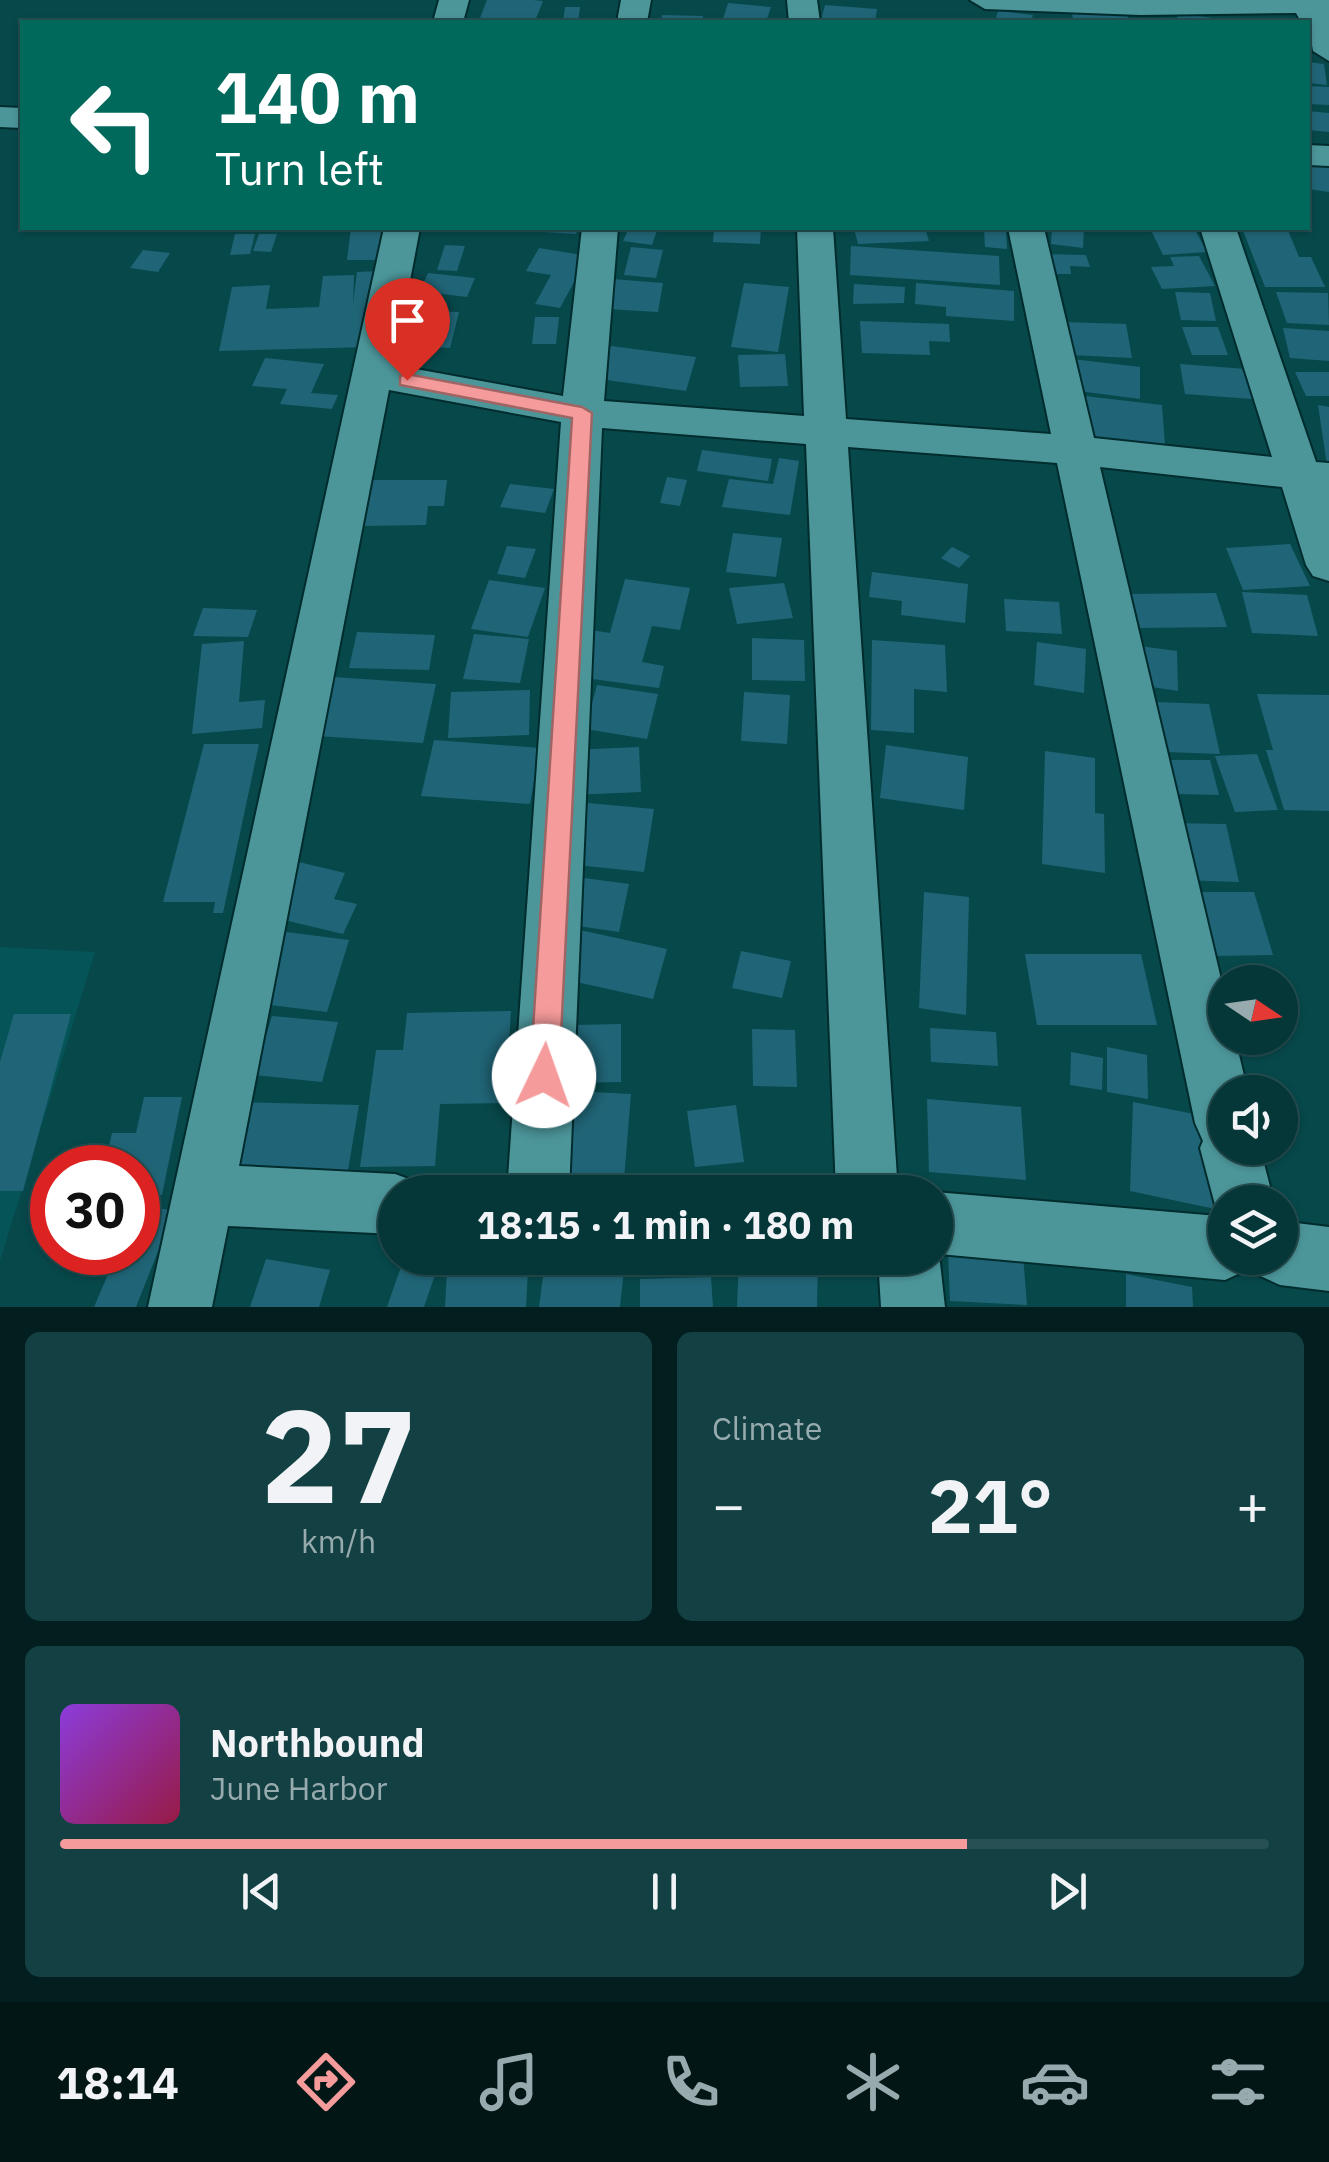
<!DOCTYPE html>
<html lang="en">
<head>
<meta charset="utf-8">
<style>
	:root { --surface:#053638; --page:#134143; --text:#f1f3f6; --muted:#97abae; --line:#265053; --accent:#f59b9b }
	body { margin:0; font-family:"IBM Plex Sans",sans-serif; background:var(--page); color:var(--text); height:100vh; display:flex; flex-direction:column; font-size:38px; white-space:nowrap }
	* { box-sizing:border-box; margin:0 }
	p { font-size:32px; color:var(--muted) }
	.icon { flex:none; width:55px; height:55px; fill:none; stroke:currentColor; stroke-width:2; stroke-linecap:round; stroke-linejoin:round }
	.map { position:relative; height:1307px; overflow:hidden }
	.side { display:flex; flex-direction:column; gap:25px; padding:25px; background:#031e1f; flex:1 }
	.side>* { flex:none }
	.top-card { position:absolute; left:20px; top:20px; width:1290px; height:210px; border-radius:0px; box-shadow:0 2px 8px #0004,0 0 0 2px var(--line); background:#00695c; color:#fff; overflow:hidden }
	.needle { width:65px; rotate:103deg }
	.fabs { position:absolute; left:1208px; top:965px; display:grid; gap:20px }
	.fabs a { display:grid; place-items:center; width:90px; height:90px; border-radius:50%; background:var(--surface); box-shadow:0 2px 8px #0004,0 0 0 2px var(--line); font-size:50px }
	.speed { position:absolute; left:30px; top:1145px; display:flex; gap:20px; font-size:50px; font-weight:700; text-align:center }
	.speed>* { display:grid; place-content:center; width:130px; height:130px; border-radius:50%; background:var(--surface); box-shadow:0 2px 8px #0004,0 0 0 2px var(--line); line-height:1 }
	.speed .limit { border:15px solid #d22; background:#fff; color:#111 }
	.pin { position:absolute; display:grid; place-items:center; width:85px; height:85px; color:#fff; margin:-102px -42px; border-radius:50% 50% 50% 0; rotate:-45deg; box-shadow:0 0 10px #0007 }
	.pin .icon { rotate:45deg }
	.me { position:absolute; width:110px; margin:-55px; rotate:3deg; stroke-linejoin:round; filter:drop-shadow(0 0 8px #0008) }
	.turn { display:flex; align-items:center; gap:35px; height:210px; padding:0 30px; font-size:45px }
	.turn .icon { width:130px; height:130px; stroke-width:2.5 }
	.turn b { display:block; font-size:70px; line-height:85px }
	.big { font-size:75px; font-weight:700; line-height:1.1 }
	.side .card { flex:1; display:flex; flex-direction:column; justify-content:center; gap:15px; min-width:0; padding:0 35px; border-radius:15px; background:var(--page) }
	.side .dial { align-items:center; gap:0 }
	.dial b { font-size:130px; line-height:1 }
	.song { display:flex; align-items:center; gap:30px }
	.cover { width:120px; height:120px; border-radius:15px; background:linear-gradient(135deg,hsl(270 70% 55%),hsl(340 70% 35%)) }
	.played { height:10px; border-radius:5px; background:linear-gradient(90deg,var(--accent) 75%,var(--line) 75%) }
	.keys { display:flex; justify-content:space-around; direction:ltr }
	.heat { display:flex; justify-content:space-between; align-items:center; font-size:55px; direction:ltr }
	.side .tiles { flex:1; display:grid; gap:25px; grid-template-columns:1fr 1fr }
	.card:last-child { grid-column:span 2 }
	.trip { position:absolute; left:378px; top:1175px; width:575px; height:100px; border-radius:50px; background:var(--surface); box-shadow:0 2px 8px #0004,0 0 0 2px var(--line); font-weight:700; line-height:100px; text-align:center }
	.menu { display:flex; height:160px; justify-content:space-around; align-items:center; background:#021616; color:var(--muted) }
	.menu .icon { width:70px; height:70px }
	.menu .current { color:var(--accent) }
	.menu b { font-size:45px; color:var(--text) }
	.map>svg:first-child { display:block }
</style>
</head>
<body>
<div class="map">
<svg width="1329" height="1307" viewBox="0 0 1329 1307">
	<rect width="100%" height="100%" fill="#07484b"/>
	<path fill="#045458" d="M0,947l95,5 -95,309z"/>
	<path fill="#206577" d="M487,0h46l10,1 -8,20 -55,-3z
		M728,3l43,4 -5,15h-44z
		M825,5l52,4 -2,13 -54,-2z
		M565,7h15l-2,15h-15z
		M998,11l35,4 -2,7h-36z
		M1072,12l55,2 2,8h-56z
		M1178,13l48,7v2h-50z
		M662,15l41,1 -1,6h-41z
		M1308,62l16,2 3,21 -19,-2z
		M1308,86l21,1v18l-21,-1z
		M1308,111l21,2v19l-21,-2z
		M1308,165l21,2v25l-21,-3z
		M351,228h32l-4,32h-32z
		M526,228h52l-2,6 -51,-3z
		M629,228h29l-6,17 -29,-4z
		M714,228h47l-1,16 -47,-2z
		M854,228h71l4,13 -71,3z
		M1052,228h32l-1,20 -32,-4z
		M1150,228h44l13,24 -44,3z
		M1242,228h45l12,29h12l14,30h-60z
		M984,229l22,2 1,18 -22,-2z
		M235,234h20l-5,20 -20,1z
		M259,234h18l-6,18 -18,-1z
		M445,245l20,1 -8,25 -20,-1z
		M851,246l148,10 1,29 -150,-10z
		M631,247l32,3 -7,28 -32,-3z
		M539,248l49,8 -28,52 -25,-4 16,-29 -25,-4z
		M143,250l27,3 -12,19 -28,-4z
		M1041,254l45,1 4,12 -20,-1 1,8h-25z
		M1199,256l16,30 -53,3 -11,-22 23,-1 -4,-9z
		M379,271l-10,76 -150,4 13,-64 38,-2 -4,24 53,-2 4,-31 31,-1 -1,29 4,-32z
		M428,273l47,5 -8,19 -25,-3 -7,14 -22,-2z
		M612,279l51,4 -5,29 -52,-3z
		M744,283l45,4 -11,65 -47,-5z
		M916,283l98,8v30l-68,-5v-9l-31,-3z
		M854,284l51,3 -1,16 -51,1z
		M1175,292l35,1 6,28 -35,-1z
		M1276,292l52,1 1,32 -42,-2z
		M424,311l35,1 -9,36 -37,-2z
		M535,317h24l-3,27h-24z
		M860,321l89,3 1,18 -21,-1 1,14 -68,-2z
		M1064,322l62,2 6,34 -63,-3z
		M1182,327h36l10,28h-36z
		M1283,328l46,3v30l-39,-3z
		M611,346l85,11 -10,34 -87,-12z
		M785,354l3,32 -48,1 -2,-32z
		M265,358l59,6 -13,29 27,2 -6,14 -52,-5 7,-15 -35,-3z
		M1072,359l68,8v32l-69,-9z
		M1180,364l66,5 6,30 -67,-5z
		M1295,372h34v24h-23z
		M1076,395l86,10 3,40 -89,-10z
		M1318,405l11,2v58h-2z
		M702,450l70,9 -4,22 -71,-10z
		M779,458l20,3 -9,54 -68,-8 7,-28 44,5z
		M667,477l20,3 -7,26 -20,-3z
		M368,480h79l-3,26h-16l-2,19 -65,1z
		M510,484l44,5 -9,24 -45,-6z
		M733,533l49,5 -6,39 -50,-5z
		M1290,544l20,42 -67,4 -17,-42z
		M507,546l29,3 -11,29 -28,-4z
		M952,547l18,9 -11,12 -18,-10z
		M872,572l96,12 -3,39 -64,-8 1,-14 -33,-4z
		M625,579l65,9 -10,42 -28,-4 -10,36 22,4 -5,22 -81,-11 13,-47 19,3z
		M489,580l56,8 -17,49 -57,-8z
		M784,583l9,35 -56,6 -8,-36z
		M1242,592l65,3 11,41 -66,-3z
		M1216,593l11,34 -87,1 -10,-34z
		M1004,599l55,3 3,32 -56,-3z
		M203,608l54,2 -9,27 -55,-1z
		M357,632l78,3 -6,35 -80,-2z
		M474,634l55,5 -9,44 -57,-4z
		M752,638l52,2 1,41 -53,-1z
		M872,640l73,5 2,47 -33,-3v44l-43,-3z
		M244,641l-5,61 26,-2 -3,28 -70,6 10,-90z
		M1037,642l49,7 -2,44 -50,-8z
		M1132,645l45,6 1,40 -46,-7z
		M334,677l102,7 -13,59 -106,-7z
		M597,685l61,9 -11,45 -62,-10z
		M530,690l-1,45 -81,3 3,-46z
		M744,692l46,3 -3,49 -46,-3z
		M1257,694l72,1v116l-45,-1 -18,-60h7z
		M1157,702l52,2 11,50 -53,-2z
		M434,740l106,8 -10,56 -109,-8z
		M204,744h55l-36,169h-10l2,-11h-52z
		M886,745l82,12 -4,53 -84,-12z
		M639,747l2,45 -70,3 -1,-45z
		M1045,751l50,7v55l9,1 1,59 -63,-9z
		M1257,754l21,56 -43,2 -20,-56z
		M1171,760h39l9,35 -41,-1z
		M588,803l66,6 -10,63 -67,-7z
		M1170,823l56,1 13,58 -58,-2z
		M290,860l55,13 -11,26 23,5 -14,30 -80,-19z
		M569,876l60,8 -10,48 -62,-9z
		M924,892l45,5 -3,118 -47,-7z
		M1199,892h55l19,63 -57,1z
		M270,930l79,10 -22,72 -82,-10z
		M580,930l87,19 -14,50 -90,-20z
		M741,951l50,10 -9,37 -50,-10z
		M1025,954h116l16,71h-120z
		M511,1011l-6,92 -65,1 -5,62 -75,1 16,-117h27l4,-37z
		M14,1014h57l-48,177h-23v-129z
		M272,1016l66,6 -16,60 -68,-7z
		M621,1024v58l-47,1 1,-58z
		M930,1028l66,4 2,34 -67,-4z
		M752,1029l43,1 2,57 -44,-1z
		M1107,1047l40,8 1,44 -41,-7z
		M1071,1052l32,6 -1,32 -32,-5z
		M573,1091l58,3 -8,98h-62z
		M144,1097h38l-20,98h-24v-27h-34l8,-35h24z
		M927,1099l94,8 5,73 -97,-8z
		M233,1102l126,3 -13,77 -130,-5z
		M1133,1102l71,14 11,43v50l-85,-18z
		M736,1105l8,57 -49,5 -8,-56z
		M138,1204l36,7 -38,96h-42l21,-49 -20,-6h43z
		M948,1251l75,4 4,50 -77,-4z
		M739,1258h79l-1,49h-80z
		M266,1259l64,11 -11,37h-69z
		M545,1262l79,7 -4,38h-81z
		M402,1264l34,8 -12,35h-37z
		M528,1270l-2,37h-81l2,-36z
		M1126,1274l66,13 1,20h-67z
		M711,1277l2,30h-73v-28z"/>
	<g fill="none" stroke-linecap="round" stroke-linejoin="round">
		<defs>
			<path id="minor" d="M439,0h30l-6,22h-30z
				M621,0h30l-4,22h-30z
				M787,0h30l3,22h-31z
				M970,0h359v61l-16,-10 -5,-29h-7l-5,-9 -156,2 -155,-6z
				M0,107l22,1v20l-22,-1z
				M1308,145l21,1v20l-21,-1z
				M384,228h36l-26,137 169,31 19,-168h36l-14,173 200,15 -7,-188h36l13,191 205,15 -43,-206h36l50,210 178,19 -72,-229h36l80,234 13,1v118l-16,-5 -7,-11 -24,-78 -182,-20 125,529v42h10l13,54h-23v56h35l14,54h-49v56h55v-37l49,6v64l-49,-6 -22,-10 -7,-15 -4,10 -22,10 -286,-26 6,53h-64l-3,-49h57v-66l283,24 -18,-68 3,-7 -8,-18 -138,-660 -209,-16 50,745h-62l-30,-748 -204,-16 -33,764h-62l54,-770 -172,-32 -150,776 156,8 22,8 4,10h-26v42l-167,-8 -16,81h-64z"/>
		</defs>
		<use href="#minor" stroke="#012c2e" stroke-width="4"/>
		<use href="#minor" fill="#4c969a" fill-rule="evenodd"/>
	</g>
	<path fill="#f59b9b" stroke="#9f6565" stroke-width="2.5" d="M407,374l175,33 10,6 -33,663 -5,9 -10,4 -9,-4 -5,-9 42,-658 -172,-33v-9z"/>
</svg>
<div class="fabs">
<a><svg class="needle" viewBox="-14 -14 28 28"><path d="M0-13l5 13h-10z" fill="#e53935"/><path d="M0 13l5-13h-10z" fill="#97abae"/></svg></a>
<a><svg class="icon" aria-label="sound" viewBox="0 0 24 24"><path d="M4 9h4l5-4v14l-5-4H4zM17 9q2 3 0 6"/></svg></a>
<a><svg class="icon" aria-label="layers" viewBox="0 0 24 24"><path d="M12 4l9 5-9 5-9-5zM3 14l9 5 9-5"/></svg></a>
</div>
<div class="speed"><div class="limit">30</div></div>
<div class="pin" style="left:407px;top:380px;background:#d93025"><svg class="icon" aria-label="arrive" viewBox="0 0 24 24"><path d="M6 21V4h12l-3 4 3 4H6"/></svg></div>
<svg class="me" style="left:544px;top:1076px" viewBox="-20 -20 40 40"><circle r="19" fill="#fff"/><path d="M0-13L10 11 0 6-10 11z" fill="#f59b9b"/></svg>
<div class="trip">18:15 · 1 min · 180 m</div>
<div class="top-card">
<div class="turn"><svg class="icon" aria-label="left" viewBox="0 0 24 24"><path d="M17 20v-9H6M10 6l-5 5 5 5"/></svg><div><b>140 m</b>Turn left</div></div>
</div>
</div>
<section class="side">
<div class="tiles">
<div class="card dial"><b>27</b><p>km/h</p></div>
<div class="card"><p>Climate</p>
<div class="heat"><a>−</a><b class="big">21°</b><a>+</a></div>
</div>
<div class="card">
<div class="song"><i class="cover"></i><div><b>Northbound</b><p>June Harbor</p></div></div>
<div class="played"></div>
<div class="keys"><svg class="icon" aria-label="previous" viewBox="0 0 24 24"><path d="M18 5L8 12l10 7zM5 5v14"/></svg><svg class="icon" aria-label="pause" viewBox="0 0 24 24"><path d="M8 5v14M16 5v14"/></svg><svg class="icon" aria-label="next" viewBox="0 0 24 24"><path d="M6 5l10 7-10 7zM19 5v14"/></svg></div>
</div>
</div>
</section>
<nav class="menu">
<b>18:14</b>
<svg class="icon current" aria-label="directions" viewBox="0 0 24 24"><path d="M12 3l9 9-9 9-9-9zM9 14v-3h6M13 9l2 2-2 2"/></svg>
<svg class="icon" aria-label="music" viewBox="0 0 24 24"><path d="M9 18V5l10-2v13"/><circle cx="6" cy="18" r="3"/><circle cx="16" cy="16" r="3"/></svg>
<svg class="icon" aria-label="phone" viewBox="0 0 24 24"><path d="M5 4h4l2 5-3 2q2 4 5 5l2-3 5 2v4C11 20 4 13 5 4z"/></svg>
<svg class="icon" aria-label="climate" viewBox="0 0 24 24"><path d="M12 3v18M4 7l16 10M4 17L20 7"/></svg>
<svg class="icon" aria-label="car" viewBox="0 0 24 24"><path d="M5 17H2v-5l4-1 3-4h7l3 4 3 1v5h-3M9 17h6M6 11h13"/><circle cx="7" cy="17" r="2"/><circle cx="17" cy="17" r="2"/></svg>
<svg class="icon" aria-label="filters" viewBox="0 0 24 24"><path d="M4 7h16M4 17h16"/><circle cx="9" cy="7" r="2"/><circle cx="15" cy="17" r="2"/></svg>
</nav>
</body>
</html>
